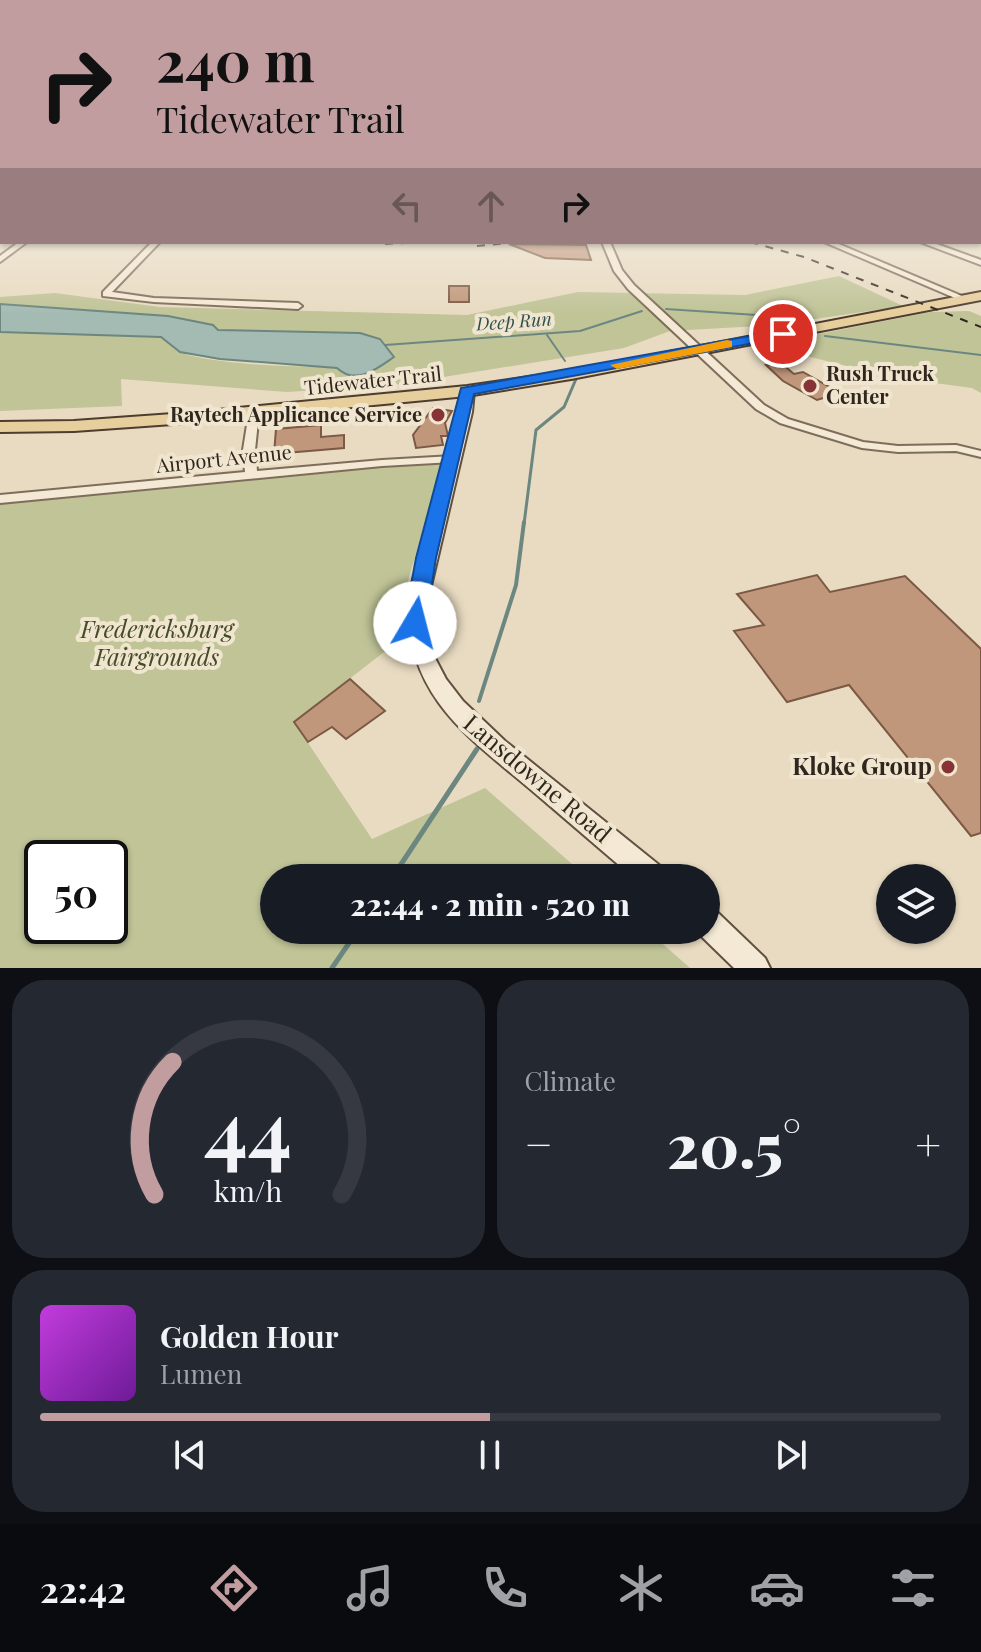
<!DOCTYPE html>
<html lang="en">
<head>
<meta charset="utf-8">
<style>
	:root { --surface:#171b24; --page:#242831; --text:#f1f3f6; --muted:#9ea1a6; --line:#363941; --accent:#c19d9f }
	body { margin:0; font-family:"Playfair Display",serif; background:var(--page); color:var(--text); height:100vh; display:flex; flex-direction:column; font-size:30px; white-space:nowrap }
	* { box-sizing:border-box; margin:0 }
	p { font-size:26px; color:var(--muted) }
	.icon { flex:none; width:44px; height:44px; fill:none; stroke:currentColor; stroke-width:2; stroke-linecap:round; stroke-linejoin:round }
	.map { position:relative; height:968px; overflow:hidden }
	.details { display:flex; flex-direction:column; gap:12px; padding:12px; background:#0d0f14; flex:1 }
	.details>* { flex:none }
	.hud { position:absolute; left:0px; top:0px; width:982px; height:244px; box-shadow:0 2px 6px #0004; background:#c19d9f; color:#111; overflow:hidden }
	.fabs { position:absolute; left:876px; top:864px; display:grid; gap:16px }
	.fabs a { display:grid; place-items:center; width:80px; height:80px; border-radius:50%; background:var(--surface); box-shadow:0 2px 6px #0004; font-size:40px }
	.speed { position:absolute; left:24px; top:840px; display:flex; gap:16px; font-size:40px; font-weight:700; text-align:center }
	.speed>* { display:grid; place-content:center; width:104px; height:104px; border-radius:50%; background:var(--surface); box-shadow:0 2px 6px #0004; line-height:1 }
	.speed .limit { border:4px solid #111; border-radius:12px; background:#fff; color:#111 }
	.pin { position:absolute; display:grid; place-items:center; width:68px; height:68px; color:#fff; margin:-34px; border:4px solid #fff; border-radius:50%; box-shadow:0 2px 8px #0007 }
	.me { position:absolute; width:88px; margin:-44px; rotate:8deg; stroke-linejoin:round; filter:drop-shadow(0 0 6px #0008) }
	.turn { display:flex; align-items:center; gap:28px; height:168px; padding:0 24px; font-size:36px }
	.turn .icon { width:104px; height:104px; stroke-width:2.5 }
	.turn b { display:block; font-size:56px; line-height:68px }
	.lanes { display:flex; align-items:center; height:76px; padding:0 24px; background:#0003; justify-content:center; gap:40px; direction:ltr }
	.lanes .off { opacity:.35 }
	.big { font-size:60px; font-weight:800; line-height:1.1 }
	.details .widget { flex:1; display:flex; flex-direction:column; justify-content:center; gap:12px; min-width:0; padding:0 28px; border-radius:32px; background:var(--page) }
	.details .dial { align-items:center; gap:0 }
	.dial svg { height:208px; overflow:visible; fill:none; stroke:var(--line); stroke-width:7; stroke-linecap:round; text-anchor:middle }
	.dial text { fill:var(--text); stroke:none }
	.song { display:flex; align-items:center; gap:24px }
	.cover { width:96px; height:96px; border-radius:12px; background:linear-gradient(135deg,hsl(290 70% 55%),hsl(280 70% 35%)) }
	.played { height:8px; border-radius:4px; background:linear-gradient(90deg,var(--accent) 50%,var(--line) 50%) }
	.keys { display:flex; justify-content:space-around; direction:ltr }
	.heat { display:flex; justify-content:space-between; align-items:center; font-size:44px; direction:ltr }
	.details .tiles { flex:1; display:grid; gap:12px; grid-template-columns:1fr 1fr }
	.widget:last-child { grid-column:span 2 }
	.trip { position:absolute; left:260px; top:864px; width:460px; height:80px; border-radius:40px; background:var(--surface); box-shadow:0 2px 6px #0004; font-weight:800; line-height:80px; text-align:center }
	.tabs { display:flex; height:128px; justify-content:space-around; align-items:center; background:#090b0e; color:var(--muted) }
	.tabs .icon { width:56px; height:56px }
	.tabs .active { color:var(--accent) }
	.tabs b { font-size:36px; color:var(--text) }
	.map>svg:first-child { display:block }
</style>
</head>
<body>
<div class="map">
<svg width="981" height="968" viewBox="0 0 981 968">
	<rect width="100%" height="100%" fill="#e8dbc2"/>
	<path fill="#c0c497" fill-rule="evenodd" d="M839,276l64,30 -128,19 -105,6 -46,17 -230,37 -107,7 -166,-13 1,27 -122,5v-79l161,5c6,4 13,12 19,15 29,14 189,22 213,5l-13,-18 -20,-6 -142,-3 -6,-5 -212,-21v-7l55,-4 105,14 307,8 111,-23 167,3z
		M969,311l12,5v77l-9,-5 -82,-11 -127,-32 167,-33z
		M409,460l33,3 -38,132 -2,43 -108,84 78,117 113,-51 103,90h-314v52h373l43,38h-690v-469zM42,858h68v68h-68z"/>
	<path fill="#a4bbb3" stroke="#6c8780" stroke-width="2" d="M0,304l168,12 45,9 5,5 142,3 20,6 14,18c-16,11 -38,29 -57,11l-117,-9 -40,-7 -19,-15 -161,-5z"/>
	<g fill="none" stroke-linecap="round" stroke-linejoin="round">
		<path stroke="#6c8780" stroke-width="2" d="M666,309l105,7 23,8
			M547,335l18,26
			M825,336l156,19
			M385,345l195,-14 62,-20"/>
		<path stroke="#6c8780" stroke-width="3" d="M524,524l12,-94 28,-23 12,-28"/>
		<path stroke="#6c8780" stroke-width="4" d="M479,701l37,-116 8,-63"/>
		<path stroke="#6c8780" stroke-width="5" d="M392,878l85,-129
			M332,968l26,-38"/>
	</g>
	<path fill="#c1977c" stroke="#7b5944" stroke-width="2" d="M509,244l77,1 5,15 -46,-2z
		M449,286h20v16h-20z
		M782,364l12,10 9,-2 37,21 -23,7 -34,-19 -17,-16z
		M433,408l19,3 -7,12 3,13h-7l2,9 -27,3 -3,-13z
		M321,425v12l23,-2v13l-70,6 2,-25z
		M817,575l13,17 75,-16 76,73v184l-10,3 -122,-151 -62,17 -53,-71 30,-6 -27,-31z
		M350,679l35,32 -39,28 -14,-12 -24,15 -14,-20z"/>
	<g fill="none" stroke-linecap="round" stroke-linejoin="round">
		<defs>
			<path id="minor" d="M980,178h1v4l-1,-1z
				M980,193h1l-1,5z
				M980,217h1v4h-1z
				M0,233h2v4h-2z
				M19,242h8l-27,20v-6z
				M152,242h8l-48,50 42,6 144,5 4,3 -4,3 -144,-7 -51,-6v-4z
				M602,242h8l12,28 12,15 130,120 24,14 75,23 35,4 58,-1 25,6v6l-25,-6 -58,1 -36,-4 -82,-25 -24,-14 -128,-120 -14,-18z
				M824,242h10l135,57 -7,2z
				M920,242h11l50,18v5z
				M254,409l5,3 -4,38 2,21 125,-11 71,-4 6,3 -6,3 -71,4 -382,37v-8l245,-23 -2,-22 6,-38z"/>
			<path id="secondary" d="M467,387l7,4 -2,21 -45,191 1,30 8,27 10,19 17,22 42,40 159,128 4,9h-34c-33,-28 -65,-56 -98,-84 -67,-57 -127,-94 -129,-191l51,-191 2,-21z
				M706,907l10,4 49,47 5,10h-36l-38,-37 10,-1z"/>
			<path id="primary" d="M981,292v8l-410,79 -104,17 -280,27 -113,8 -74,1v-10l74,-1 113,-8 280,-27 104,-15z"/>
		</defs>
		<use href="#minor" stroke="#7f6d5b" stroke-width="4"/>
		<use href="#secondary" stroke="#614f3f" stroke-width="4"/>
		<use href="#primary" stroke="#4d3c2f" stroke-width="4"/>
		<use href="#minor" fill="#f4e9d4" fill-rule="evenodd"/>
		<use href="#secondary" fill="#f4e9d4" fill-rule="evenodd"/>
		<use href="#primary" fill="#e7ce9d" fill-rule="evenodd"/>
		<path stroke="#31261e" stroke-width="2" stroke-dasharray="8 8" stroke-linecap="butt" d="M750,242l54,15 177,70
			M385,244l39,-2
			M477,246l41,-4"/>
	</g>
	<linearGradient id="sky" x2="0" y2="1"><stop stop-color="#8db7d3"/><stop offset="0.57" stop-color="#f5efe4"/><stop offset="1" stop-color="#f5efe4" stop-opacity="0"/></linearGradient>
	<rect width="981" height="314" fill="url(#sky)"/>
	<path fill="#1a73e8" stroke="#114b97" stroke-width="2" d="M783,330l4,2v5l-313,57 -38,164 -10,65 -3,6h-16l-3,-6 12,-65 45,-170z"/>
	<path fill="#f59e0b" d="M727,340l5,1v6l-115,22 -7,-4z"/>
	<g fill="#873335" stroke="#f0e6d0" stroke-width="3">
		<circle cx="810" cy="386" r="8"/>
		<circle cx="438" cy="415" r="8"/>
		<circle cx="948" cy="767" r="8"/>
	</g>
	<g text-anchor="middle" stroke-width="8" stroke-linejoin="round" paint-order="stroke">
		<g font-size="18" font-style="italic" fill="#2f4f4c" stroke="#f0e6d0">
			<text transform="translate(514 322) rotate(-4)" y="6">Deep Run</text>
		</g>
		<g font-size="20" font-weight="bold" fill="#31261e" stroke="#f0e6d0" text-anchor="start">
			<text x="826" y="381">Rush Truck<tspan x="826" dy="23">Center</tspan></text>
			<text x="422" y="422" text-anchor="end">Raytech Applicance Service</text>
		</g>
		<g font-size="20" fill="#31261e" stroke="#f0e6d0">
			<text transform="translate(373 381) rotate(-6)" y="7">Tidewater Trail</text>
			<text transform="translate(224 459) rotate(-6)" y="7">Airport Avenue</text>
		</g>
		<g font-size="24" font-style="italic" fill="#434b27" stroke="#f0e6d0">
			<text x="157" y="638">Fredericksburg<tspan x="157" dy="28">Fairgrounds</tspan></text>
		</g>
		<g font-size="24" font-weight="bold" fill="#31261e" stroke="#f0e6d0" text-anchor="end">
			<text x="932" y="775">Kloke Group</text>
		</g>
		<g font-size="24" fill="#31261e" stroke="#f0e6d0">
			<text transform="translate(537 779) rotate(40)" y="8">Lansdowne Road</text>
		</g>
	</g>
</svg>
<div class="fabs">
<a><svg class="icon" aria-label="layers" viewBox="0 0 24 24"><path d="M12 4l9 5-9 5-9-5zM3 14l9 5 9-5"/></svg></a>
</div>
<div class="speed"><div class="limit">50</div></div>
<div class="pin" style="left:783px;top:334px;background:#d93025"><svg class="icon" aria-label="arrive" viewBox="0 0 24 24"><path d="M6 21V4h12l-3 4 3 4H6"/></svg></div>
<svg class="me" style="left:415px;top:623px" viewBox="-20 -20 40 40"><circle r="19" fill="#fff"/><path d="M0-13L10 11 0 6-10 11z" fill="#1a73e8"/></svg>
<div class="trip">22:44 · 2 min · 520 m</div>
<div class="hud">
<div class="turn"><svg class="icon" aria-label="right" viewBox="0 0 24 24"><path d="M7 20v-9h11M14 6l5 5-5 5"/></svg><div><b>240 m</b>Tidewater Trail</div></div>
<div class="lanes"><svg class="icon off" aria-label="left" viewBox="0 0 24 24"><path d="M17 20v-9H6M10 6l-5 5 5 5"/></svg><svg class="icon off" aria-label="ahead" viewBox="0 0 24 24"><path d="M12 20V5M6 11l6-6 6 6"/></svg><svg class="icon" aria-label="right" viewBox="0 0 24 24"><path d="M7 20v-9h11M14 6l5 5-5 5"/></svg></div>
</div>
</div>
<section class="details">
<div class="tiles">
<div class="widget dial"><svg viewBox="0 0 100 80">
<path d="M14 69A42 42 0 1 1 86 69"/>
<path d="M14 69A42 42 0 0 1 21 18" stroke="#c19d9f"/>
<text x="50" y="56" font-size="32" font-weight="700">44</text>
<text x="50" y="72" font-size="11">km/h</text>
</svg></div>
<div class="widget"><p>Climate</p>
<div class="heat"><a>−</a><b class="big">20.5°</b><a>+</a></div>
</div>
<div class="widget">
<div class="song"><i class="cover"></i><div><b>Golden Hour</b><p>Lumen</p></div></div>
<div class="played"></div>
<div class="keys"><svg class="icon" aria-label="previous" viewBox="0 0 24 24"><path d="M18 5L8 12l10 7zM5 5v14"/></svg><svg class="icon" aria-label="pause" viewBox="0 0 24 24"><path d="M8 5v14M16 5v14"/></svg><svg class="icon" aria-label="next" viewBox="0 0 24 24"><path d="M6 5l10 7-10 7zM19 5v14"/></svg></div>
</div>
</div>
</section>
<nav class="tabs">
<b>22:42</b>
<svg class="icon active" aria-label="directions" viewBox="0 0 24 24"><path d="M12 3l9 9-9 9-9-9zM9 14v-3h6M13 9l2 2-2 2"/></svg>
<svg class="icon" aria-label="music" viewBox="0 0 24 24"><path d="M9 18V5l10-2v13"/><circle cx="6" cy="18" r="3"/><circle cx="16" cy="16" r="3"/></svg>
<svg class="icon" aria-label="phone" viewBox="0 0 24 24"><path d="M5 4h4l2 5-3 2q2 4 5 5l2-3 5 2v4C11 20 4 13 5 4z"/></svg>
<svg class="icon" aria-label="climate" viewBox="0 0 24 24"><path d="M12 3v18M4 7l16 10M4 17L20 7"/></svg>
<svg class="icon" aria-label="car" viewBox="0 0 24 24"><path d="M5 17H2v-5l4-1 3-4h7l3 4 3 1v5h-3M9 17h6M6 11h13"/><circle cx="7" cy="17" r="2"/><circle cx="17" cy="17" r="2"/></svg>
<svg class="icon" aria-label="filters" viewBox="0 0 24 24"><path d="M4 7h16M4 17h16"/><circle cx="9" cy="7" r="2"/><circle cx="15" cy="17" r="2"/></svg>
</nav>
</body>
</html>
